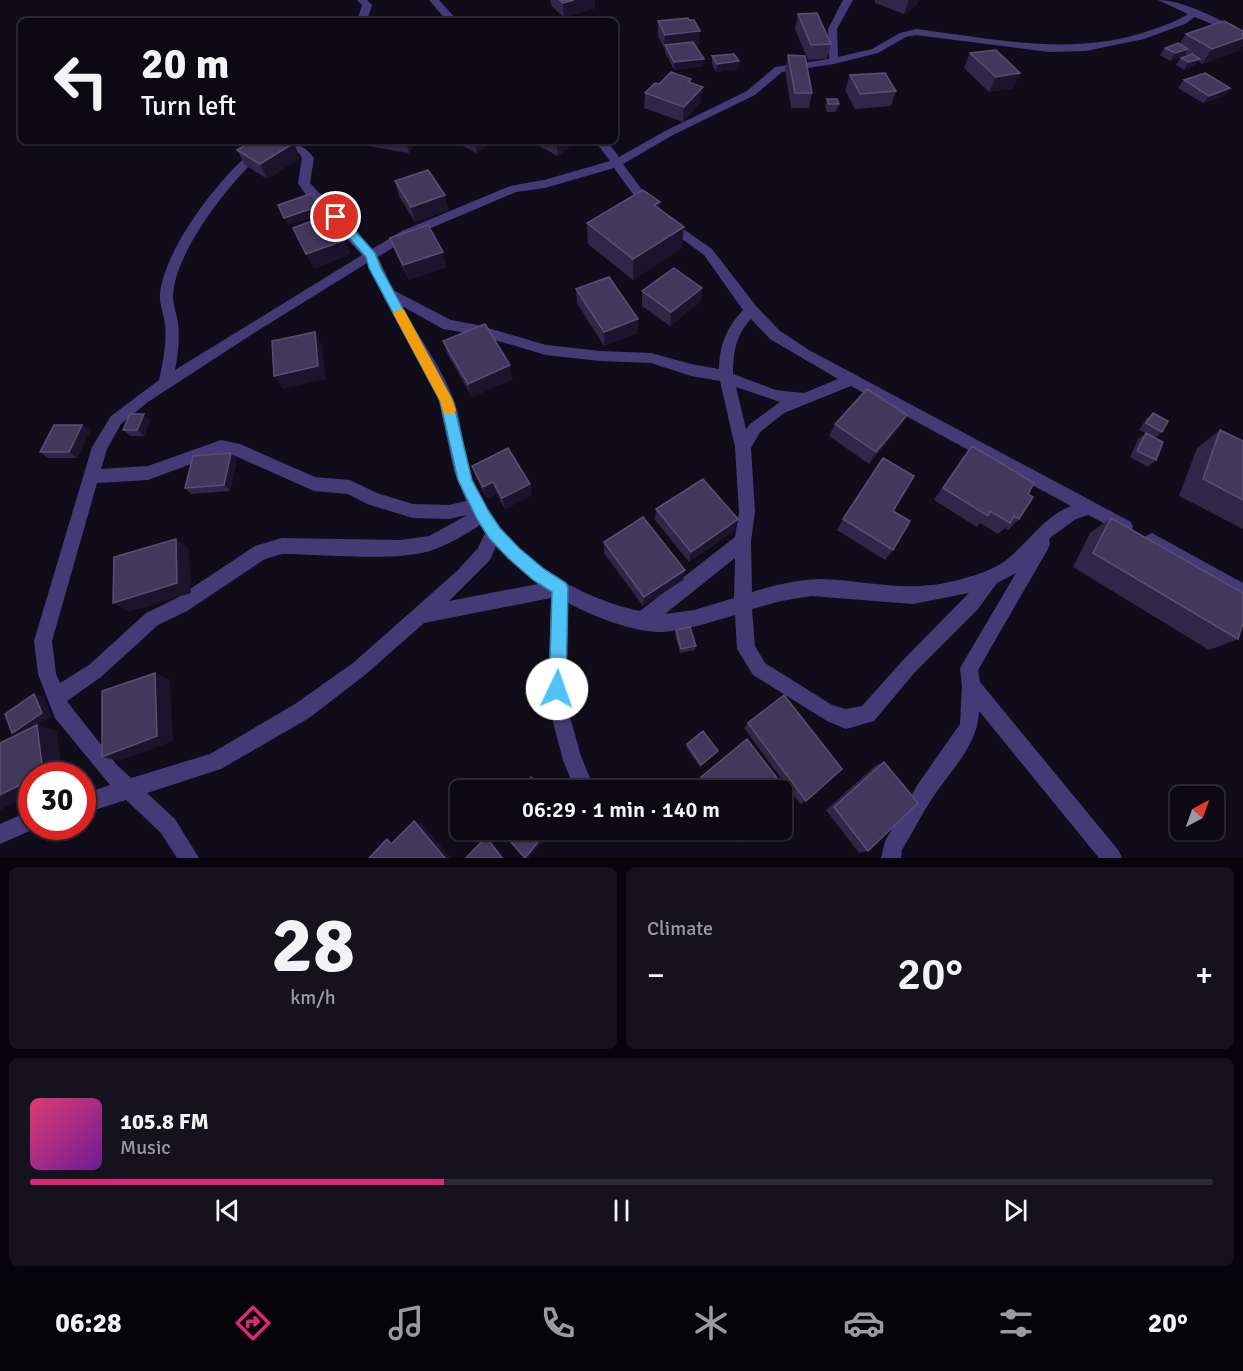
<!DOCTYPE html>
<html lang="en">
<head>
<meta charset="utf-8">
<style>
	:root { --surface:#0c0914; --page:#15121d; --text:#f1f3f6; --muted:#9a9aa0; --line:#2c2a34; --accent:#db2777 }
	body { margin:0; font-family:Signika,sans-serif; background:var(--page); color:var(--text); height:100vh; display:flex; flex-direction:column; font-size:22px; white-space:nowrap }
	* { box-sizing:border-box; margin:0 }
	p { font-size:20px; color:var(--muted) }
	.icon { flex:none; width:33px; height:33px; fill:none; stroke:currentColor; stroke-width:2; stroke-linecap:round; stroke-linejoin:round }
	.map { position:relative; height:858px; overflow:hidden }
	.sheet { display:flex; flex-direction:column; gap:9px; padding:9px; background:#07050b; flex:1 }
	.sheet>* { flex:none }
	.guide { position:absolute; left:18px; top:18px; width:600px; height:126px; border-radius:9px; box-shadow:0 2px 4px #0004,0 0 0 2px var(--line); background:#0c0914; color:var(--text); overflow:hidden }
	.needle { width:39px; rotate:41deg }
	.fabs { position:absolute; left:1170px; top:786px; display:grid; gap:12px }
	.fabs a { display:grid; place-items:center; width:54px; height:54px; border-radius:9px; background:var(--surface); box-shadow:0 2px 4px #0004,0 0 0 2px var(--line); font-size:30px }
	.speed { position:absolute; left:18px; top:762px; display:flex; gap:12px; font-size:30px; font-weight:700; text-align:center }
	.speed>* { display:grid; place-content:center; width:78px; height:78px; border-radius:50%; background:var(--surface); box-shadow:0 2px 4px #0004,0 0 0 2px var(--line); line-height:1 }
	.speed .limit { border:9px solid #d22; background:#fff; color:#111 }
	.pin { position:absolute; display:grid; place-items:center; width:51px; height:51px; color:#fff; margin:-26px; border:3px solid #fff; border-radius:50%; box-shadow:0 2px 6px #0007 }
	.me { position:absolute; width:66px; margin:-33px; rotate:3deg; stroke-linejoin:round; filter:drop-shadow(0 0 4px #0008) }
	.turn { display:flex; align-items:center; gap:21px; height:126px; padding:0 24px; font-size:27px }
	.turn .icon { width:78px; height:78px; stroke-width:2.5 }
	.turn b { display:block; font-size:42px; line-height:51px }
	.big { font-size:45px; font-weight:600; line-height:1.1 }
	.sheet .tile { flex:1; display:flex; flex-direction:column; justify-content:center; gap:9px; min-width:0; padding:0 21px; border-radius:9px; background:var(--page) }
	.sheet .dial { align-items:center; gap:0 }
	.dial b { font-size:78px; line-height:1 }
	.song { display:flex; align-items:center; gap:18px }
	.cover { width:72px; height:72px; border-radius:9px; background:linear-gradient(135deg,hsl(340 70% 55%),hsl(280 70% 35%)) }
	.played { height:6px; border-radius:3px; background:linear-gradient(90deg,var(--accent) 35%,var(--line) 35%) }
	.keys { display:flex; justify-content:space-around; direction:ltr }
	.heat { display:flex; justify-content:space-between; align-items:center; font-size:33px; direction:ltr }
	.sheet .tiles { flex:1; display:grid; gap:9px; grid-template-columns:1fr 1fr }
	.tile:last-child { grid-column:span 2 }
	.trip { position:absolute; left:450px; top:780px; width:342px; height:60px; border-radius:9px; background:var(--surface); box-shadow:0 2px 4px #0004,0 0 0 2px var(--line); font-weight:600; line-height:60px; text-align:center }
	.dock { display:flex; height:96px; justify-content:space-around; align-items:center; background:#050408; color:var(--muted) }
	.dock .icon { width:42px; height:42px }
	.dock .active { color:var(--accent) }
	.dock b { font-size:27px; color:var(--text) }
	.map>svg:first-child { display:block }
</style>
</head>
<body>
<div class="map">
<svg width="1243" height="858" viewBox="0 0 1243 858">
	<rect width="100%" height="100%" fill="#100c1a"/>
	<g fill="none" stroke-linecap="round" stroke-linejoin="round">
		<path fill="#443b76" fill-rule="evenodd" d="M357,0h10l5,5 -5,16h-10l5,-16z
			M429,0h10l19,21h-11z
			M843,0h10l-16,29 1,28 34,-8 28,-16 16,-4c81,10 159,29 238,0 12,-4 23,-8 34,-15l-30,-14c27,0 60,20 85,31v6l-48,-20 -10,7 -41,15 -58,12 -37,1 -133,-17 -10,2 -28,16 -44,11 -52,8 -27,23 -82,40 -50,29 31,42v6h-8l-32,-44 -69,20 -29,4 -106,45 -32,20 15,33 58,30 27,5 68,20 54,6 51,2 40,11 28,5c0,-24 8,-42 24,-59l-39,-55 -42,-31 2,-3h8l40,28 44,57 24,25 29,19 322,172 2,5 -2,5 -6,2 -37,-19 -12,4 -25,18 -2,3 1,4 -2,5 -70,121 2,12 139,169 3,7h-23l-120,-147c-1,34 -28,59 -46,86 -11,17 -21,36 -31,53l-1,8h-20l4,-17 33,-57 42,-60 2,-38 -2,-18 56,-95 -19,10 -19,26 -62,62 -42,50 -28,8 -19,-8 -74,-46 -16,-26 -2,-34c-24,7 -48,15 -73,17 -27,1 -70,-16 -94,-29l-2,100 15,53 14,34h-20l-12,-30 -15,-57 3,-105 -127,25 -59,52 -56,43 -88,51 -74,24 28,26 24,39h-22l-16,-25 -35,-33 -44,14v-20l28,-9 -55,-67 -17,-44 -4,-33 58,-194 19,-31 48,-36c4,-18 8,-37 6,-55 -1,-11 -6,-21 -5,-32 6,-46 59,-116 95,-144h8v4c-32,27 -89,100 -90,143 0,10 4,18 5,27 2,16 0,32 -3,47l187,-115 -56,-60 -8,-12 4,-25 -3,-5 -21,-12c16,0 26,4 36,17l-4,25 62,66 30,-18 108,-45 34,-6 66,-19 -15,-20h12l12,16 46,-26 82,-40 28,-24 54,-8 -1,-30zM367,263l71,134 16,74 12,30 -17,4 -36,-1 -36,-11 -27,-13 -35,-3 -75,-33 -19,-4 -73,26 -47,3 6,-20 14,-25 27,-22 106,-69zM402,306l41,23 35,6 68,20 54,6 51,2 40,13 29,5 15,66 4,65 -4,25 -95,74c-70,-15 -143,-62 -168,-132 -9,-25 -9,-52 -17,-76 -12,-34 -36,-65 -53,-97zM751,319l19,20 68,40 -34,14 -28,-3 -43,-16c0,-22 3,-39 18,-55zM851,386l220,120c-28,11 -43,37 -66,55 -15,11 -33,15 -51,20 -50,12 -82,0 -131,-2 -24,0 -48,6 -71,13l-1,-51 4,-29 -4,-64 9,-16 24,-19zM736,387l44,15 -30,22 -4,5zM221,453l12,2 81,36 34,3 19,10 46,14 36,1 18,-4 -38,21 -29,4 -118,-2 -27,8 -80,53 -29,14 -57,52 -29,18 -4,-9 -4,-33 45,-158 51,-3zM480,525l5,8 -7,15 -21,23 -104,92 -58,41 -85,50 -79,24 -14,-13 -48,-61 -2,-3 34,-24 57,-52 29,-14 78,-52 17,-5c43,0 109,8 148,-3 18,-6 35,-16 50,-26zM496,546l42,38 -89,17 41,-41zM735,558l-1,40 -40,12 -29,4zM969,593l-65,66 -42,47 -16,3 -14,-4 -67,-42 -10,-17 -3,-37 29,-8 30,-5 102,8z
			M1152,533l91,50v17l-97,-54 -2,-5 2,-5z
			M32,810v16l7,1 -39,17v-20z"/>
	</g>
	<path fill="#302648" d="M550,0h45v8l-31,10 -13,-13z
		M875,0h44l-2,4 -13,10 -29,-11z
		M798,14l33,30 -4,15 -19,1 -13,-31z
		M658,21l41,25 -3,1 7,19 -29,4 -9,-18v-2l-7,-14z
		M1243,31v15l-3,4 -38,14 -4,-3 -4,5 -10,4 -8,-5 5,-7 7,-2 -3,-2 -2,2 -13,5 -10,-6 5,-7 14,-4 7,-10z
		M970,53l50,20 -7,15 -24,4 -25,-24z
		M788,55l24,38 -3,15h-18l-6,-38z
		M712,56l27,5 -1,8 -22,3 -4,-8z
		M850,75l46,16 -5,15 -36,3 -10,-19z
		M691,79v4l10,19 -18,20 -39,-14 1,-15 14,-9z
		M1184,80l46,8 -6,8 -21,7 -25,-15z
		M827,99l12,5 -3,8h-9l-2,-5z
		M339,141h77l-7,12z
		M455,141h39l-17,12 -21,-10z
		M532,141h45l-19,15 -25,-13z
		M294,143l6,15 -33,21 -22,-14 -8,-15z
		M395,181l54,29 -34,12 -16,-26z
		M660,202v7l22,39 -49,32 -45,-36 -1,-21z
		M390,238l57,29 -38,13 -14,-28z
		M702,288l-2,14 -30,24 -28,-20v-15z
		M576,289l62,30 -1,14 -33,13 -27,-43z
		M443,341l70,38 -41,18 -24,-42z
		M1153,413l9,19 -7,6 1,22 -8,7 -18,-10 8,-18 8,-6 -7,-3 7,-11z
		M907,415l-7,12 -31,37 -40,-28 6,-12z
		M150,421l-6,15h-14l-7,-6z
		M1220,430l23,11v88l-64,-33 18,-48z
		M90,431l-13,27h-29l-8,-6z
		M972,446l56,48 -9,25 -11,11 -3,-2 -7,6 -18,-11 -3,4 -43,-27 28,-42z
		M231,453l6,6 -7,32 -39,3 -6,-6z
		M472,466l60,29 -27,14 -8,-15 -10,4 -11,-20z
		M656,509l79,21 -46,32 -34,-42z
		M893,511v39l-8,10 -48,-30 6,-11z
		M1111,518l127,121 -29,11 -136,-83 17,-34z
		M604,542l79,38 -40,26 -39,-53z
		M676,630l20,16 -1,4 -15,3 -5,-19z
		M748,723l58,78 -6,3 -56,-76z
		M687,744l31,7 -18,16 -14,-20z
		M884,762l-16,89 -9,2 -33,-43 49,-44z
		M701,777l81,13h-77l-6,-9z
		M732,830h27l-13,11 -5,2z"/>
	<path fill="#1c142d" d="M574,0h21v8l-31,10 -1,-15z
		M909,0h10l-2,4 -13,10z
		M700,31l-1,15 -31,4 -3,-5 -1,5 1,-15z
		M1243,38v8l-3,4 -38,14 10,-15z
		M1188,49l-5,7 -13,5 5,-8z
		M704,59l-1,7 -29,4v-8z
		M1200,59l-6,7 -10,4 5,-8z
		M739,61l-1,8 -22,3 1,-8z
		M1020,73l-7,15 -24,4 7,-15z
		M703,87l-2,15 -18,20 1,-15z
		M1230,88l-6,8 -21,7 6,-7z
		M405,141h11l-7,12z
		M475,141h19l-17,12z
		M556,141h21l-19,15z
		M294,143l6,15 -33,21 -7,-15z
		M445,195l4,15 -34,12 -4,-15z
		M660,202l-1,21 -5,-18z
		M319,206l4,8 -35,11 -4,-7z
		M684,227l-2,21 -49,32v-21z
		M345,240l6,14 -37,15 -8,-15z
		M443,252l4,15 -38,13 -6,-15z
		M702,288l-2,14 -30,24 1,-14z
		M638,319l-1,14 -33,13v-14z
		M315,332l7,13 4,34 -43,10 -9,-13z
		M510,365l3,14 -41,18 -4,-13z
		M144,414l6,7 -6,15 -7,-6z
		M907,415l-7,12 -31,37 7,-12z
		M82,425l8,6 -13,27 -8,-6z
		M231,453l6,6 -7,32 -6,-6z
		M493,482l4,12 -10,4 -4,-11z
		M530,484l2,11 -27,14 -3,-11z
		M738,519l-3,11 -46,32 2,-10z
		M176,539l13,10 2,44 -62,19 -16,-9z
		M685,570l-2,10 -40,26 1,-9z
		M155,673l15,7 3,61 -53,20 -18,-4z
		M34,694l10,3 8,19 -14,9 19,6 6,45h-24l-16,-40 -11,-3z
		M32,779v15l-32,16v-15z
		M414,821l7,2 30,35h-6z
		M548,830h5l-24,28h-4z
		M486,837l5,2 14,19h-3z"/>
	<path fill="#42385b" stroke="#594f74" stroke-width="1.5" d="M559,0h15l-11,3z
		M817,13l14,31 -20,1 -13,-31z
		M688,18l1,2h5l6,11 -35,4 -7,-14z
		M1224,21l19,10v7l-31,11 -26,-15z
		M693,42l11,17 -30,3 -9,-17z
		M1178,43l10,6 -13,4 -10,-5z
		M996,50l24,23 -24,4 -26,-24z
		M734,54l5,7 -22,3 -5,-8z
		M1192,54l8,5 -11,3 -8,-4z
		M788,55l17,1 7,37h-17z
		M671,72l20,7 -3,3 15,5 -19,20 -39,-14 10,-10 4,1z
		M885,73l11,18 -36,3 -10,-19z
		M1205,73l25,15 -21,8 -25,-16z
		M827,99h10l2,5h-10z
		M252,141h38l4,2 -34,21 -23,-14z
		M428,170l17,25 -34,12 -16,-26z
		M643,190l17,12 -6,3 30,22 -51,32 -46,-36z
		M313,193l6,13 -35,12 -6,-13z
		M331,214l14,26 -39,14 -13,-26z
		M428,225l15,27 -40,13 -13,-27z
		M674,268l28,20 -31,24 -29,-21z
		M609,277l29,42 -34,13 -28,-43z
		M485,324l25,41 -42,19 -25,-43z
		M315,332l3,34 -44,10 -2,-35z
		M867,389l40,26 -31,37 -41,-28z
		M1153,413l15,8 -6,11 -16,-9z
		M130,414h14l-7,16h-14z
		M54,425h28l-13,27h-29z
		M1220,430l23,11v59l-40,-21z
		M1146,433l17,9 -7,18 -19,-9z
		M972,446l62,37 -6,11 5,3 -14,22 -5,-3 -4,7 -20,-12 -2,5 -45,-28z
		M508,448l22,36 -28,14 -9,-16 -10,5 -11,-21z
		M231,453l-7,32 -39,3 8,-32z
		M883,458l31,18 -21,35 17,10 -17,29 -50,-31z
		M703,479l35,40 -47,33 -35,-43z
		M643,517l42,53 -41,27 -40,-55z
		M1111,518l132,75v30l-5,16 -145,-86z
		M176,539l1,44 -64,20 1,-46z
		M690,627l6,19 -15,3 -5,-19z
		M155,673l2,63 -55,21v-66z
		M34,694l8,19 -30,20 -7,-19z
		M784,695l58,74 -36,32 -58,-78z
		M37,725l6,48 -4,3h-7v3l-32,16v-52z
		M703,731l15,20 -17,14 -14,-21z
		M747,739l46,60 -11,10v-19h-71l-10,-13z
		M884,762l34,41 -50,48 -34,-44z
		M531,777l13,13h-24z
		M414,821l31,37h-76l18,-19 4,5z
		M502,830h46l-23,28 -24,-27z
		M738,830h21l-13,11z
		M486,837l16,21h-36z"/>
	<path fill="#4fc3f7" stroke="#337fa1" stroke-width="1.5" d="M336,213l4,1 35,39 6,15 72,133 19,79 16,30 12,18 19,20 25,21 22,14 2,5 -2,101 -3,6 -6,3 -6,-3 -2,-6 3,-97 -19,-12 -25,-22 -19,-20 -12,-19 -19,-39 -18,-79 -71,-133 -3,-11 -35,-40z"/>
	<path fill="#f59e0b" d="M400,309l4,1 47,87 5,13 -2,4h-10l-4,-13 -47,-88z"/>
</svg>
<div class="fabs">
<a><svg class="needle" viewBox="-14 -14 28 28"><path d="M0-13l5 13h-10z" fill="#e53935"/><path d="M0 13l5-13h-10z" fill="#9a9aa0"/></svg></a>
</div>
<div class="speed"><div class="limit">30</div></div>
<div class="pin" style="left:336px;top:217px;background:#d93025"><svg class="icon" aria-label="arrive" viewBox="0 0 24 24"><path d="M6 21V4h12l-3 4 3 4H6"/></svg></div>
<svg class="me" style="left:557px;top:689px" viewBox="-20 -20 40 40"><circle r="19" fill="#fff"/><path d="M0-13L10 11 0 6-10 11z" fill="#4fc3f7"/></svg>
<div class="trip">06:29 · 1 min · 140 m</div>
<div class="guide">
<div class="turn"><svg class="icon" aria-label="left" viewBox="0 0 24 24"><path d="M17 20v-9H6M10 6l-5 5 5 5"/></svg><div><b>20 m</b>Turn left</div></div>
</div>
</div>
<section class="sheet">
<div class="tiles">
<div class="tile dial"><b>28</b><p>km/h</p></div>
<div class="tile"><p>Climate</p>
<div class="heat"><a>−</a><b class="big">20°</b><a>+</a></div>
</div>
<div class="tile">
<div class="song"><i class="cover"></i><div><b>105.8 FM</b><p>Music</p></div></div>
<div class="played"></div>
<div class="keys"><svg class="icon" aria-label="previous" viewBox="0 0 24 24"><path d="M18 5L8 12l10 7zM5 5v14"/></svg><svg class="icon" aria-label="pause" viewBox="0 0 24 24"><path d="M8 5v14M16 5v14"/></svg><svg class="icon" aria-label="next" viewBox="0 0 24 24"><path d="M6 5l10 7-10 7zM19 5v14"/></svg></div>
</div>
</div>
</section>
<nav class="dock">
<b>06:28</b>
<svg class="icon active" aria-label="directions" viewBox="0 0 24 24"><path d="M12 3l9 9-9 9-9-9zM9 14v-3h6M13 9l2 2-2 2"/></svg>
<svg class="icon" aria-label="music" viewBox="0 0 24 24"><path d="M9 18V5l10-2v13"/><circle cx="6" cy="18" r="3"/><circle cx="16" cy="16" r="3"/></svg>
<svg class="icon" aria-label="phone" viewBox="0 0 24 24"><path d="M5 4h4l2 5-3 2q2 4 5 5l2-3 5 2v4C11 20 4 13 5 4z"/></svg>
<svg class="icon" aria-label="climate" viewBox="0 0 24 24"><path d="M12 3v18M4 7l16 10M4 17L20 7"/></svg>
<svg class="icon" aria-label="car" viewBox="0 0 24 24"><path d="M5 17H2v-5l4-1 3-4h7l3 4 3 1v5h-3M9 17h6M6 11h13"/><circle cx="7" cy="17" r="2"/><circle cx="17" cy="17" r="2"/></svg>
<svg class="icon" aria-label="filters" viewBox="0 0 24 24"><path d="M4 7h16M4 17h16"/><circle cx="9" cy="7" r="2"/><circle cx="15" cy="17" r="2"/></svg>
<b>20°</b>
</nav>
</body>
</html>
